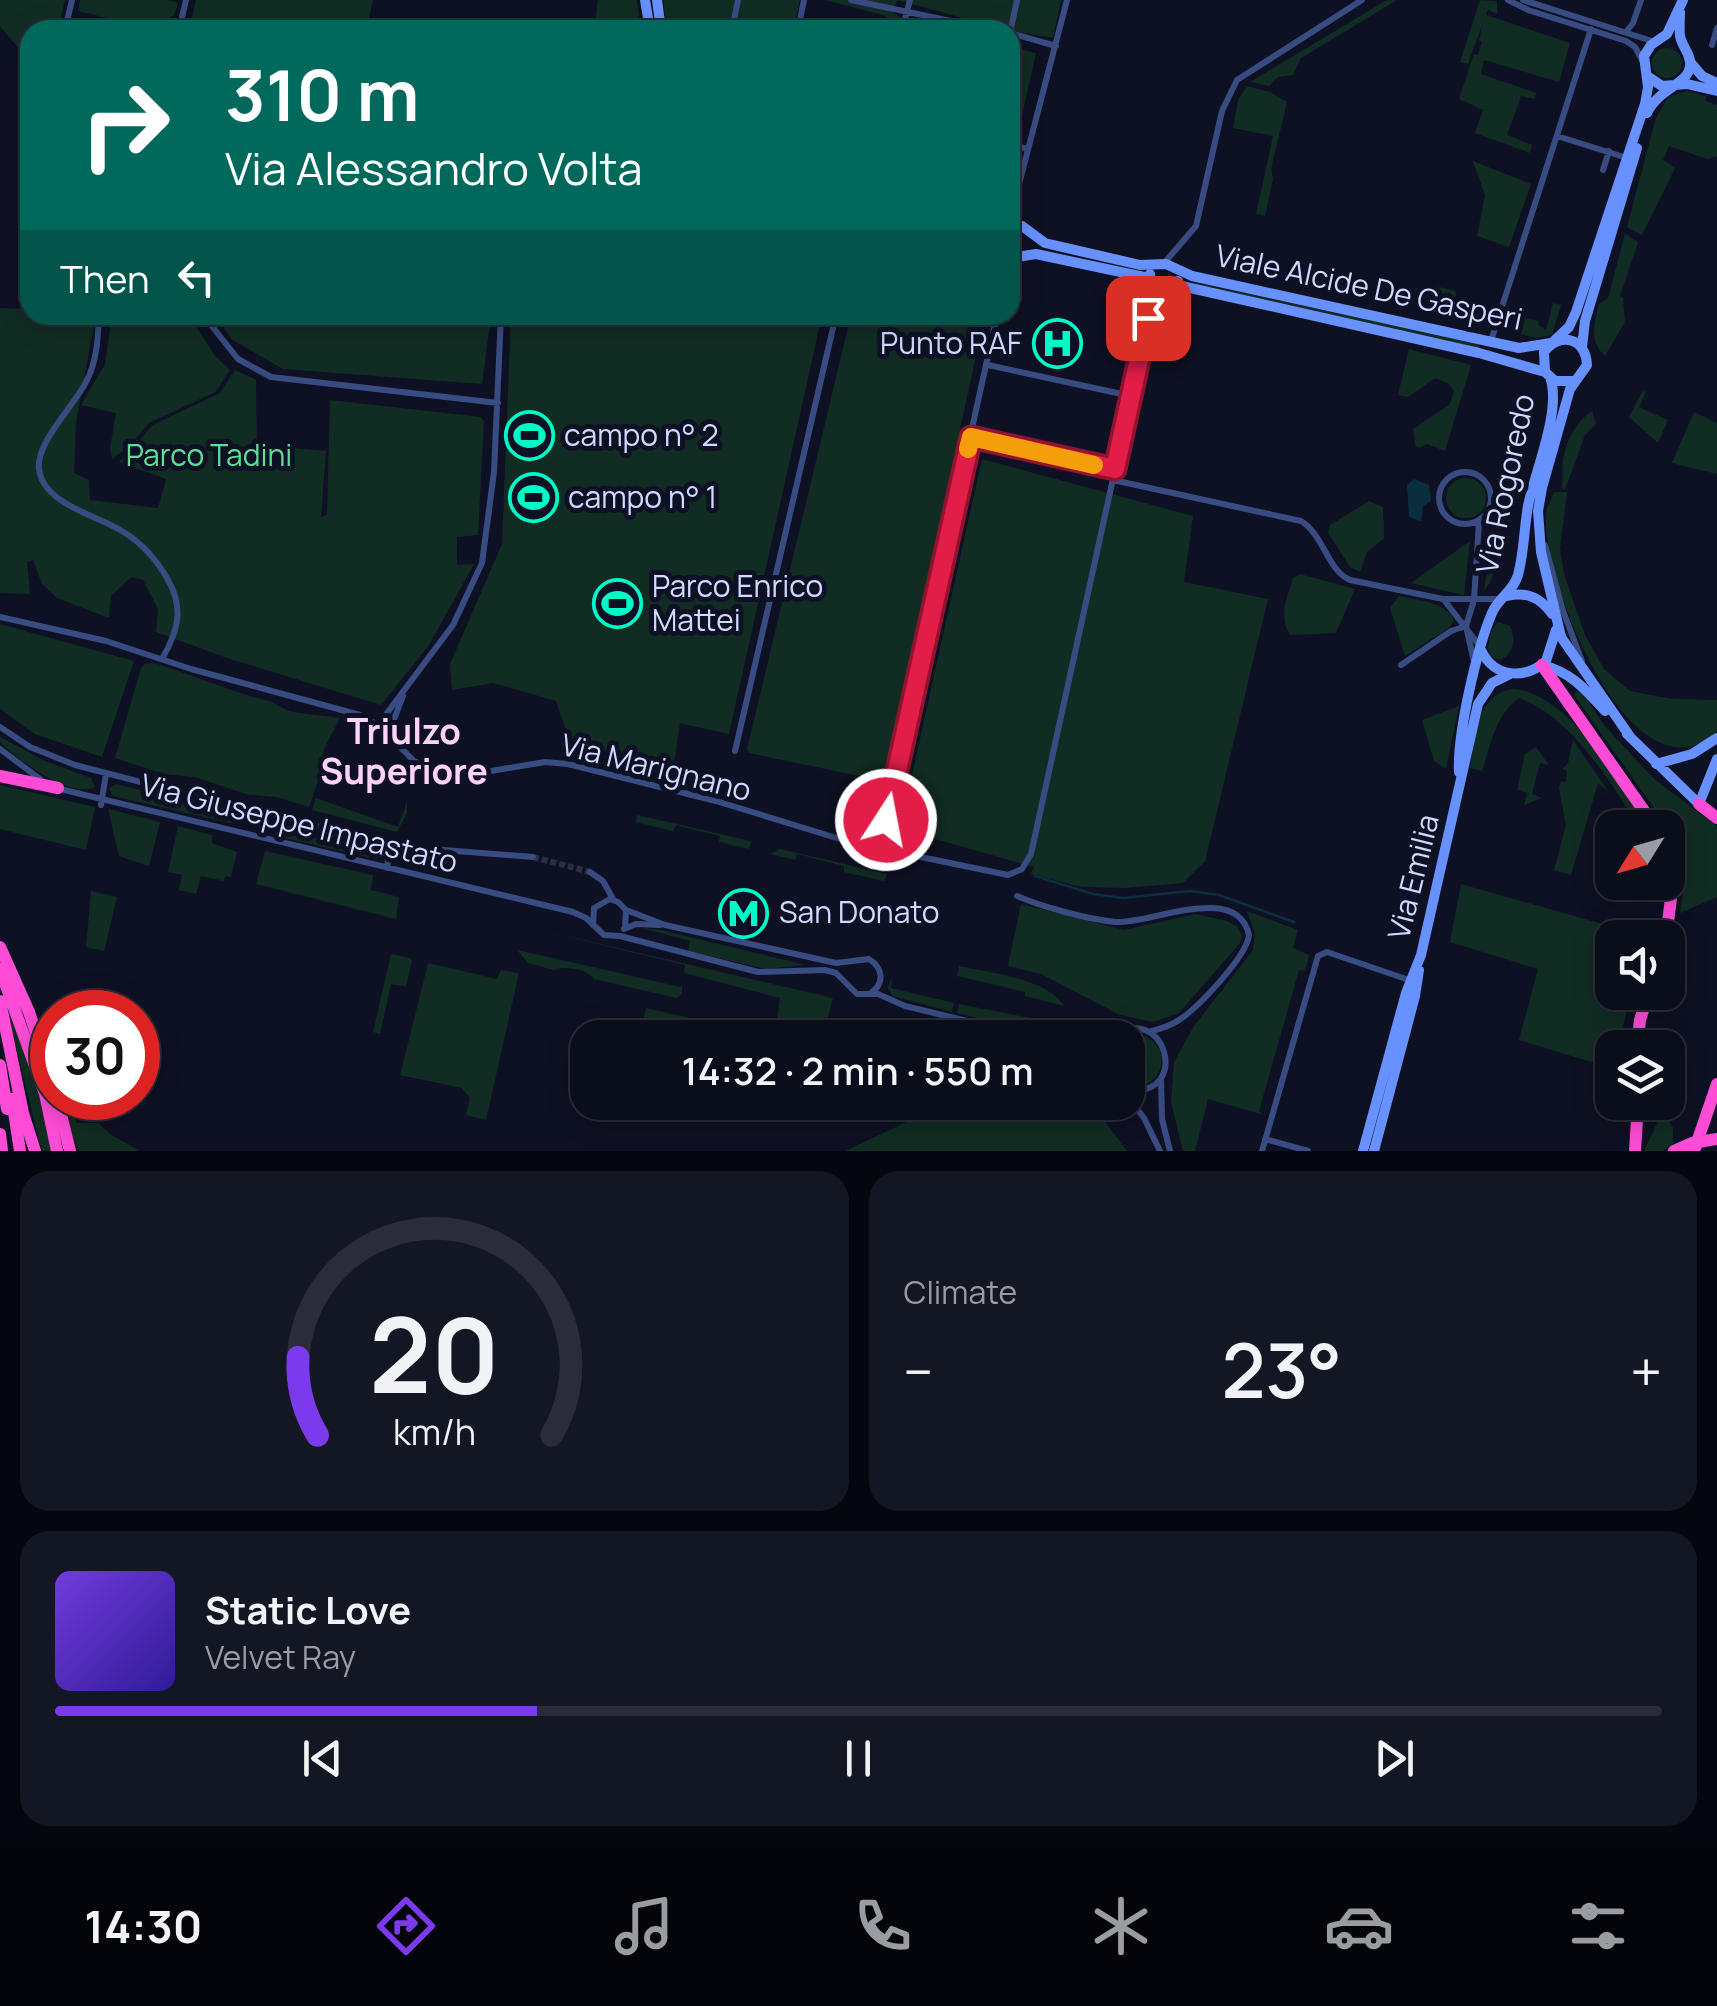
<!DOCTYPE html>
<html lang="en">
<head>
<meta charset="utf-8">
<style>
	:root { --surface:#0a0d1a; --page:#131623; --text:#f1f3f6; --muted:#999ca2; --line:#2a2d39; --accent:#7c3aed }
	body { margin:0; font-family:Manrope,sans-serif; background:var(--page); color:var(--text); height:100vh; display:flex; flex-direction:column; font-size:38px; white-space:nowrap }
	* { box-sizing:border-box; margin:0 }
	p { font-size:32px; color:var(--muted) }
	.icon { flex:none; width:55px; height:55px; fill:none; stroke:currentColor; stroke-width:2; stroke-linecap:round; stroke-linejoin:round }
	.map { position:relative; height:1151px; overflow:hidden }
	.sheet { display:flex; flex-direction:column; gap:20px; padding:20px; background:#06070e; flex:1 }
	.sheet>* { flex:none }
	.banner { position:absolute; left:20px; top:20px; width:1000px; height:305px; border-radius:30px; box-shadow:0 5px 25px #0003,0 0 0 2px var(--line); background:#00695c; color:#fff; overflow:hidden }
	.needle { width:65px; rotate:233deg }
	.controls { position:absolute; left:1595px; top:810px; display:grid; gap:20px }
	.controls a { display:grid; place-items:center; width:90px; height:90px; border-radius:20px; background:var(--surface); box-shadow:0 5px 25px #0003,0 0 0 2px var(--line); font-size:50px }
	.speed { position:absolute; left:30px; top:990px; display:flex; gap:20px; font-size:50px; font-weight:700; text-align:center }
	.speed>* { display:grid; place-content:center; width:130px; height:130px; border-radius:50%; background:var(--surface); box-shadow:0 5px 25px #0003,0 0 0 2px var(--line); line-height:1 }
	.speed .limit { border:15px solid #d22; background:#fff; color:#111 }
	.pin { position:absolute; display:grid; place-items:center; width:85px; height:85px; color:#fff; margin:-42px; border-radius:20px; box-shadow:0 5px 15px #0006 }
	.me { position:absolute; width:110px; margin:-55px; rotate:11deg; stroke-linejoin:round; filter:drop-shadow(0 0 8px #0008) }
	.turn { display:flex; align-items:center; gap:35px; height:210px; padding:0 40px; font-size:45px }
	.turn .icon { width:130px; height:130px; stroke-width:2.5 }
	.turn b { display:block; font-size:70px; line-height:85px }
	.then { display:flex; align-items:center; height:95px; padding:0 40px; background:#0003; gap:20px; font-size:38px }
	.big { font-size:75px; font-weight:600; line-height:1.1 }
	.sheet .tile { flex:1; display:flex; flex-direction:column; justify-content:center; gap:15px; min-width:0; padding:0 35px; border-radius:30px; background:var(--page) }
	.sheet .dial { align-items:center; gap:0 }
	.dial svg { height:260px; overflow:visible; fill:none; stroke:var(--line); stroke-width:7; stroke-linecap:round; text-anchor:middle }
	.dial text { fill:var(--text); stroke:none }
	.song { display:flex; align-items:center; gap:30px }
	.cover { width:120px; height:120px; border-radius:15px; background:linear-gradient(135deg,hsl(260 70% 55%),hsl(250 70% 35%)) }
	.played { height:10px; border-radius:5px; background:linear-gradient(90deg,var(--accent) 30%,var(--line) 30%) }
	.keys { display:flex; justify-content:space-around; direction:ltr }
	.heat { display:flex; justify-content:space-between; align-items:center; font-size:55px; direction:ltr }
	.sheet .tiles { flex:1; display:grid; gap:20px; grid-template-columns:1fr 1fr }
	.tile:last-child { grid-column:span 2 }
	.trip { position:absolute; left:570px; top:1020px; width:575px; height:100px; border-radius:30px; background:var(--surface); box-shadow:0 5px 25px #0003,0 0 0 2px var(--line); font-weight:600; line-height:100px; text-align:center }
	.tab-bar { display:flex; height:160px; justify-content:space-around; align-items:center; background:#04050a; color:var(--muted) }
	.tab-bar .icon { width:70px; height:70px }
	.tab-bar .selected { color:var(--accent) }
	.tab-bar b { font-size:45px; color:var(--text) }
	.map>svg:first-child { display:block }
</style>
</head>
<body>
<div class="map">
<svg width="1717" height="1151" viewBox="0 0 1717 1151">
	<rect width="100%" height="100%" fill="#0e1123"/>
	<path fill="#112d23" d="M0,0h65l-7,30h-28v32l-30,-36z
		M80,0h88l10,3 -4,12 -8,6 -2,9h-7l-79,-19z
		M196,0h177l-6,28 3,2h-181z
		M598,0h39l4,30h-47z
		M663,0h137l-7,30h-126z
		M825,0h236l-8,38 -47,-8 -109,-30 -4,13 9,5 -4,12h-14l2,-14z
		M1387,0h10l-96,58 -8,17 -15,2 -9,9 -19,-4z
		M1480,0l17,1v13l-9,-4 -2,5 84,28 -11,39 -75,-22 -3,14 55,19 -1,6 -14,-3 -14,39 25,10 -2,8 -55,-20 8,-23 -24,-11 15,-45 4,1 4,-13 -3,-2 4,-17 -15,41 -8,-2z
		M1010,47l26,6 -18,81 -8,-2z
		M1652 63a15 15 0 1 1 30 0a15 15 0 1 1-30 0Z
		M1247,86l23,6 17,10 -16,67 2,10 -8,37 -9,-2 17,-78 -40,-8 5,-28z
		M1687,91l19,5 -1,5 12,4v51l-9,3 -39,-13 -6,14 12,8 -33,67 -15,-8 29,-109 12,-21z
		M1473,161l58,23 -22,63 -32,-11 8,-41z
		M30,216v99h66l-20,107 -2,51 15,7 1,20 68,8 8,-29 -47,-17 34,-37 67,-32 15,-23 21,10 1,65 69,6 -5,66 6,-2 3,-115 151,17 3,5 -6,113 -21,2v28l17,-1 -45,81 -48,60 -154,-47 -71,-26 2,-23 -15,-29 -12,-3 -20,19 -2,22 -52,-20 -15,-14 -9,-24 -6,2 3,32 -30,-1v-285l23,1 3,-92z
		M1625,234l13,8 -18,54 3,2 2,24 -20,34c-16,-14 -11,-33 -6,-52l9,-6z
		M1196,283l283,60 -1,5 -283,-61z
		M1435,286l20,5 7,25 -50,-12 4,-16 16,4z
		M1553,303l8,2 -9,30 -16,3 -35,-9 4,-16 34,8 -1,4 8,5z
		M112,315h77l26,41 15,14 -15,22 -66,31 -22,25 -15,11 -2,-11 6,-35 -35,-8 24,-41z
		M216,315h275l-9,69 -199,-15 -52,-30z
		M511,315h311l-93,419 -49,-11 -8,53 -100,-28 -16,-47 -63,-18 -41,7 -2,-26 52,-120z
		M851,315h134l-102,466 -134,-28 -2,-4z
		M1409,349l62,16 -26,86 -18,-7 -8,4 -4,-3 -2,-16 37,-25 4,-13 -6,-8 -13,-5 -27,19 -10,-2z
		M1643,390l3,2 -7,15 29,13 -10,23 -29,-26z
		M1592,411l4,13 -11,11 -20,54 -4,-1c3,-9 1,-16 2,-25 1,-19 13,-42 29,-52z
		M1694,412l23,11v51l-45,-11z
		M982,459l211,57 -9,66 84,17 -63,262 -22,22 -58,5 -44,-1 -50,-13 3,-7 -134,-38z
		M1446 498a20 20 0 1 1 40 0a20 20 0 1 1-40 0Z
		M1554,492h13l-7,56 4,26 21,61 19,34 26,22 41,8 46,1v31c-83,80 -177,-154 -171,-217 1,-7 6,-16 8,-22z
		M1369,501l14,6 1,31 -17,14 -7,20 -10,-5 -22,-34 2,-8z
		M1515,505l-25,78 -6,7c6,-32 3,-65 31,-85z
		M1470,541l-6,54 -53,-12z
		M1300,574l55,15 -19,44 -46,2c-12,-20 -3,-36 3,-57z
		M1399,596c19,4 45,6 55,23l-4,8 -45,29 -15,-48z
		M1498,622l12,4c6,14 4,27 -10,34l-10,-4c-4,-9 0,-27 8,-34z
		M0,624l134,37 -32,96 -67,-23 -35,-25z
		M154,663c38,11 73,28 111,37 10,2 18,10 28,12 15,3 31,3 47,6l-16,31 -3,23 -12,35 -32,-10 -28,-2 -54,-18 -32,-3 -48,-16 26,-90 4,-4z
		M1511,689c55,0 111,95 135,138h-7c-30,-47 -66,-108 -120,-129 -24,17 -28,47 -37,73l-12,-3c6,-31 5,-71 41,-79z
		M1576,691l7,2 21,32 51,55 62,46v71l-37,16 3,-21 -3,-22 -12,-42 -94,-133z
		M1459,706l-13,63 -12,-8 -12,-41z
		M0,737l45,24 46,17 4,9c-25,12 -77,-27 -95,-45z
		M1573,740l35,51 -10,-8 -27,92 -17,-5 12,-45 -7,-37 2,-7 5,1 1,-11 -5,-2 6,-6z
		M1536,747l13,18 -9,-2 -8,31 10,4 -18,7 3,-12 -10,-3 8,-36z
		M116,784l124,31 2,7 -7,2 -122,-28 -4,-7z
		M0,785l95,22 -9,43 -86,-21z
		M316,798l82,29 9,-26v12l-10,19 -85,-22z
		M108,809l52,13 -11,44 -30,-10z
		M637,815l114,26 -2,8 -30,-7 1,-6 -44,-11 -3,6 -37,-9z
		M275,825l106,21 4,6 -4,7h-5l-91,-21 -10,-3 -3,-9z
		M178,826l34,9v8l25,9 -6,25 -6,-1 -1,5 -23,-5 -5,18 -17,-4 3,-15 -14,-3z
		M780,849l107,25 -3,7 -40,-9v-6l-47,-12 -2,6 -25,-6z
		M265,851l108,24 -2,15 28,7 -3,22 -140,-35z
		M1461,884l187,53 -36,1v54l20,1 -15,54 -5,1 -1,20 -92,-28 19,-71 -88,-27z
		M91,891l26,6 -13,54 -18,-4z
		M1021,904l103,26 72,-16 31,7 10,5 5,11 -2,6 -61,70 -26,9 -33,-7 -79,-41 -33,-8z
		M1247,911l51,19 -5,18 16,7 -4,16 -6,-1 -40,141 5,4 -56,-16 -13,52h-12l-12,-49 3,-40 20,-36 59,-76 2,-17z
		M523,926l310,72 -10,39h-48l5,-39 -96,-25 1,-8z
		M642,928l19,2 144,35 -39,4 -78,-18 2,-10z
		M517,950l164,37 1,-4v11l-5,4 -83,-19c-9,-11 -28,-13 -40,-9l-26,-7z
		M391,954l19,4 2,3 -6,26 -15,-3 -11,50 -7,-2z
		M428,963l69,16 4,-9 18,3 -33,147 -20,-5 4,-17 -8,-10 -62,-13z
		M959,966c31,7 88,12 105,40l-39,-10v-4l-68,-16z
		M892,976l-1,12 63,15 -2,9 -60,-16 -4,-8z
		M959,1004l102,20 24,13h-31l-97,-24z
		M646,1008l71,16 3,2 -3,11 -74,-14z
		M11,1025h3l21,49 18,77h-10l-4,-10z
		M1129,1034c45,-2 42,58 -1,52v-48h-7z
		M949,1102l132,1 22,16 24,32h-282z
		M809,1103h40l32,7c-24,8 -48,11 -72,2z
		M68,1108l9,15h21l12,11 30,17h-61l-6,-13z
		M1663,1110l10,18v16l-10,7h-19z"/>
	<path fill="#0a2e40" d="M1414,479l15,6 2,16 -8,5 -2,16 -12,-6 -2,-31z"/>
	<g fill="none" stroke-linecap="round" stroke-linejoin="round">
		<path stroke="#0a2e40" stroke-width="2.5" d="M1035,876l58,18 30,4 67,-7 29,4 75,27"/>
		<path stroke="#2b2f44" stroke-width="6" stroke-dasharray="6 3" stroke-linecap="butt" d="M533,857l57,15"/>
		<path stroke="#394c82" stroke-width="6" d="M851,0l143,30
			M1508,0l20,10 98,31 9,6 8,15
			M1523,0l132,42
			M376,29l9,1
			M65,30l7,-30
			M179,30l7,-30
			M732,30l6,-30
			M798,30l6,-30
			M902,30l8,-30
			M1626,32l7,-9 8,-23
			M1010,33l46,13
			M1010,33l7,-33
			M1712,45l5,-17
			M1557,136l70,22
			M1010,144l17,5
			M1603,170l6,-19
			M1021,225l-6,-14 3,-23 49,-188
			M1165,262l31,-36 26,-115 15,-31 125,-80
			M1150,313l18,-20
			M99,315c-1,23 -2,47 -13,67 -12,24 -50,60 -47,87 4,35 57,46 83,62 20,12 35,29 46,49 17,29 9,53 -6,79
			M203,315l35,44 33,18 227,26
			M1491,341l100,-312
			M988,365l143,31
			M971,437l144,32
			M1439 498a26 26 0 1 1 52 0a26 26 0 1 1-52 0Z
			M1113,480l188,41c23,14 26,49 49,59l93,19h57
			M1545,545l18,66 19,50
			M1444,600l35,45
			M0,617l106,24 85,28 169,46 18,10 36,36 12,6 53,6 66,-11 23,2 148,37 137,42 155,32 14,-6 9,-15 118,-540 3,-26
			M1474,662l-8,-36 8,-26 5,-78
			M1401,665l50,-34 15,-5
			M378,725l75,-100 29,-62 12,-91 7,-157
			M0,727l30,20 45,18 185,48 146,34 127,10
			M388,735l15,-39
			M0,749l40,30
			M735,751l101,-436
			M60,789l513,123 13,6 18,17 16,1 138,36 67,-2 11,3 21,21h21l27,12 133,32
			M889,803l-13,6 -2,11 7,3 5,-4 111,-504
			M101,805l5,-31
			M387,868l4,-25
			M590,872l13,9 10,18
			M1017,896c25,11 70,23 98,26 33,3 122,-41 134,13 -2,21 -51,73 -70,85 -9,6 -19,9 -30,12
			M626,910l39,15 171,38 33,-4c14,9 16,24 2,34
			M593,925l1,-17 16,-9 8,3 8,8 -1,18
			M624,929l12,-5 24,1
			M1112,1038c52,-40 81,59 16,52
			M1161,1078l1,41 8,32
			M1128,1097l16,21 16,33
			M1265,1139l43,12
			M1262,1151l56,-195 9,-4 85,29"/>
		<path stroke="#6791fe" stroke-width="10" d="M645,0l5,30
			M657,0l4,30
			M1691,63l11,13 15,7
			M1647,76l15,10 25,-2 30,7
			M1647,113c12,-25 40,-28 43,-46 2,-12 -8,-20 -10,-31 -1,-8 0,-16 0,-24
			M1010,225l12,1 23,17 95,22 26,-1 26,12 327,72 32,-5
			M1010,258l26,-4 113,24
			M1150,274l2,12 7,6 13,-1 6,-10
			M1177,285l302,68 66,19
			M1555,340l14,-13 7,-15 69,-208 3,-17 -4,-31 7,-11 16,-11 16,-34
			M1582,347l3,-26 52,-173
			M1575,381h-20l-10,-9 -1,-20c16,-21 42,-14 43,13l-17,24 -28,99 -4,23 3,41 20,85 70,101
			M1507,596c20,-5 34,2 45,18
			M1481,650c13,28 44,30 65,11l10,-31
			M1542,665c29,7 43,24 63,46
			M1627,734l72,70 18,-45
			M1656,764l36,-10 25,-16
			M1459,772c-2,-38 18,-124 33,-159 6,-15 21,-21 26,-38 6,-22 6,-46 10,-69 7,-35 34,-96 22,-129
			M1363,1151l43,-158 15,-38 57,-251 14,-21 18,-9
			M1374,1151l41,-155 4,-26"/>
		<path stroke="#fe4cd7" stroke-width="12" d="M1542,665l114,163
			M0,776l58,12
			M1699,804l18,14
			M1666,938l6,-48 -4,-34
			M0,947l29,65 23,69
			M0,969l45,125 12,57
			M0,1001l23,112 12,38
			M1637,1048l3,-28 9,-28
			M0,1065l7,44
			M57,1098l13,53
			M12,1099l8,52
			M0,1134l2,17
			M1635,1151l3,-49
			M1694,1151l23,-67"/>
		<path stroke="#fe4cd7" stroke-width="12" d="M1674,1151l18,-8 25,-4"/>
	</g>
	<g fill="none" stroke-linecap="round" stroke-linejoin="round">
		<defs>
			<path id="route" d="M886,820l85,-383 144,32 33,-151"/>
		</defs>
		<use href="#route" stroke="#92132f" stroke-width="25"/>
		<use href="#route" stroke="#e11d48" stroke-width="18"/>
		<path stroke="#f59e0b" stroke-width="18" d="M968,449l3,-12 123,28"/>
	</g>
	<defs>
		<symbol id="hospital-ring" viewBox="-11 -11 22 22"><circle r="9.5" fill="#0e1123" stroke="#01f9c7" stroke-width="1.5"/><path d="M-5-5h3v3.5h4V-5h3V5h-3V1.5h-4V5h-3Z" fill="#01f9c7"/></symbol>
		<symbol id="stadium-ring" viewBox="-11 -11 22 22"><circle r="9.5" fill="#0e1123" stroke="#01f9c7" stroke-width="1.5"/><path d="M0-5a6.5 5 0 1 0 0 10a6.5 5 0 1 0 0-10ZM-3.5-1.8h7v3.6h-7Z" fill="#01f9c7"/></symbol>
		<symbol id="metro-ring" viewBox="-11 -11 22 22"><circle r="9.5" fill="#0e1123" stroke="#01f9c7" stroke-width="1.5"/><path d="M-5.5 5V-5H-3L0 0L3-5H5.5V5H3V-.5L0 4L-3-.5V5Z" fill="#01f9c7"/></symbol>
	</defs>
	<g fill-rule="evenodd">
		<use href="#hospital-ring" x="1030" y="316" width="55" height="55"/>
		<use href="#stadium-ring" x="502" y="408" width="55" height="55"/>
		<use href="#stadium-ring" x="506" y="470" width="55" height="55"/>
		<use href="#stadium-ring" x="590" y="576" width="55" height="55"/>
		<use href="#metro-ring" x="716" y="886" width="55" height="55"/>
	</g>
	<g text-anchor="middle" stroke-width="10" stroke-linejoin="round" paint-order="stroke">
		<g font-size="30" fill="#d0d9ff" stroke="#0e1123">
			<text transform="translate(1369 288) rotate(12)" y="10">Viale Alcide De Gasperi</text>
			<text transform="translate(1506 484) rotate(-78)" y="10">Via Rogoredo</text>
			<text transform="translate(656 768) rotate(14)" y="10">Via Marignano</text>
			<text transform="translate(299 824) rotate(14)" y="10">Via Giuseppe Impastato</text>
			<text transform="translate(1414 877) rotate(-76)" y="10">Via Emilia</text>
		</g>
		<g font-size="30" fill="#d0d9ff" stroke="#0e1123" text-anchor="start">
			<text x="1022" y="354" text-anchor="end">Punto RAF</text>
			<text x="564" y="446">campo n° 2</text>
			<text x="568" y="508">campo n° 1</text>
			<text x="652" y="597">Parco Enrico<tspan x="652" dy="34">Mattei</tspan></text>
			<text x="779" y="923">San Donato</text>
		</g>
		<g font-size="30" fill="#5cdf96" stroke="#0e1123">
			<text x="209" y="466">Parco Tadini</text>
		</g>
		<g font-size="35" font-weight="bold" fill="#ffd2fc" stroke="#0e1123">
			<text x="404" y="744">Triulzo<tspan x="404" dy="40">Superiore</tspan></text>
		</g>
	</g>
</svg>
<div class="controls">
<a><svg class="needle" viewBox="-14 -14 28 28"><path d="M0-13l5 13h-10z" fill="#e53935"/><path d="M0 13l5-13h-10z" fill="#999ca2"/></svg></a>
<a><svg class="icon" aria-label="sound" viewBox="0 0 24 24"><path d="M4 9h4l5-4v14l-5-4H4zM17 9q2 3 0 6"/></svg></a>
<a><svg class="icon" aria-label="layers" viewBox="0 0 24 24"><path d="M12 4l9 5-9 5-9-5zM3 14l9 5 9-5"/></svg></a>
</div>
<div class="speed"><div class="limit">30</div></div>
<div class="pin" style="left:1148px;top:318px;background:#d93025"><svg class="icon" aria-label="arrive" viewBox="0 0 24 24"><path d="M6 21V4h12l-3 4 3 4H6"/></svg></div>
<svg class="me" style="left:886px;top:820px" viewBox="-20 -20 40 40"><circle r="17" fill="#e11d48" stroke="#fff" stroke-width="3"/><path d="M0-11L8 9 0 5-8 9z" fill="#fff"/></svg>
<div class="trip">14:32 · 2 min · 550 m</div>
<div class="banner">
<div class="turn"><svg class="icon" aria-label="right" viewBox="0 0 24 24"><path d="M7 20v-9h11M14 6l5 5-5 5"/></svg><div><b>310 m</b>Via Alessandro Volta</div></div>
<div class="then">Then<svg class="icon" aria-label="left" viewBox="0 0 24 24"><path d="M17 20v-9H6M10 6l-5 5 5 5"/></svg></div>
</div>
</div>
<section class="sheet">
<div class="tiles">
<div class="tile dial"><svg viewBox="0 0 100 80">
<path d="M14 69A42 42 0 1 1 86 69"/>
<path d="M14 69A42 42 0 0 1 8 45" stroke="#7c3aed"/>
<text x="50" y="56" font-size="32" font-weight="700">20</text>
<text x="50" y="72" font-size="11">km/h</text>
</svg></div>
<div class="tile"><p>Climate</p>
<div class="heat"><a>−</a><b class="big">23°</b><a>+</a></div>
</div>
<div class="tile">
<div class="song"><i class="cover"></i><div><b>Static Love</b><p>Velvet Ray</p></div></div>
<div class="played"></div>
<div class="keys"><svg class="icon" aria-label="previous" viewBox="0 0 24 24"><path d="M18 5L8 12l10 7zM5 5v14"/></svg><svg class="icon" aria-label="pause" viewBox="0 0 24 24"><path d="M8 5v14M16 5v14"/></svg><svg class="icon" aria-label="next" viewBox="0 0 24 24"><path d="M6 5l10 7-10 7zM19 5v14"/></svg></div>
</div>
</div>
</section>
<nav class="tab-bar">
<b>14:30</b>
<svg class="icon selected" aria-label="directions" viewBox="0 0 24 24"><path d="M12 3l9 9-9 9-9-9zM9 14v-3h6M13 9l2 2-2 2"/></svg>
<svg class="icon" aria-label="music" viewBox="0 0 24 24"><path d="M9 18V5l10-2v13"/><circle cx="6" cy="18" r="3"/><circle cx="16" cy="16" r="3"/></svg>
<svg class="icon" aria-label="phone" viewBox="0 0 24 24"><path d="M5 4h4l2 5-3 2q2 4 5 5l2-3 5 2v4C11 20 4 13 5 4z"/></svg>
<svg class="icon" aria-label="climate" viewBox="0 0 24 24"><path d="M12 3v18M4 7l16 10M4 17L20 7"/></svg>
<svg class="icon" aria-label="car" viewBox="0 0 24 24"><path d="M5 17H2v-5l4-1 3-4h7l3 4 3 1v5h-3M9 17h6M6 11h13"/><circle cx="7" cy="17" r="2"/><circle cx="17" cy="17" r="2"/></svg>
<svg class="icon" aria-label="filters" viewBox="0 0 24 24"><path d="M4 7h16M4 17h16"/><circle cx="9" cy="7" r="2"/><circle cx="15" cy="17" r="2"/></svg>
</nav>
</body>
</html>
